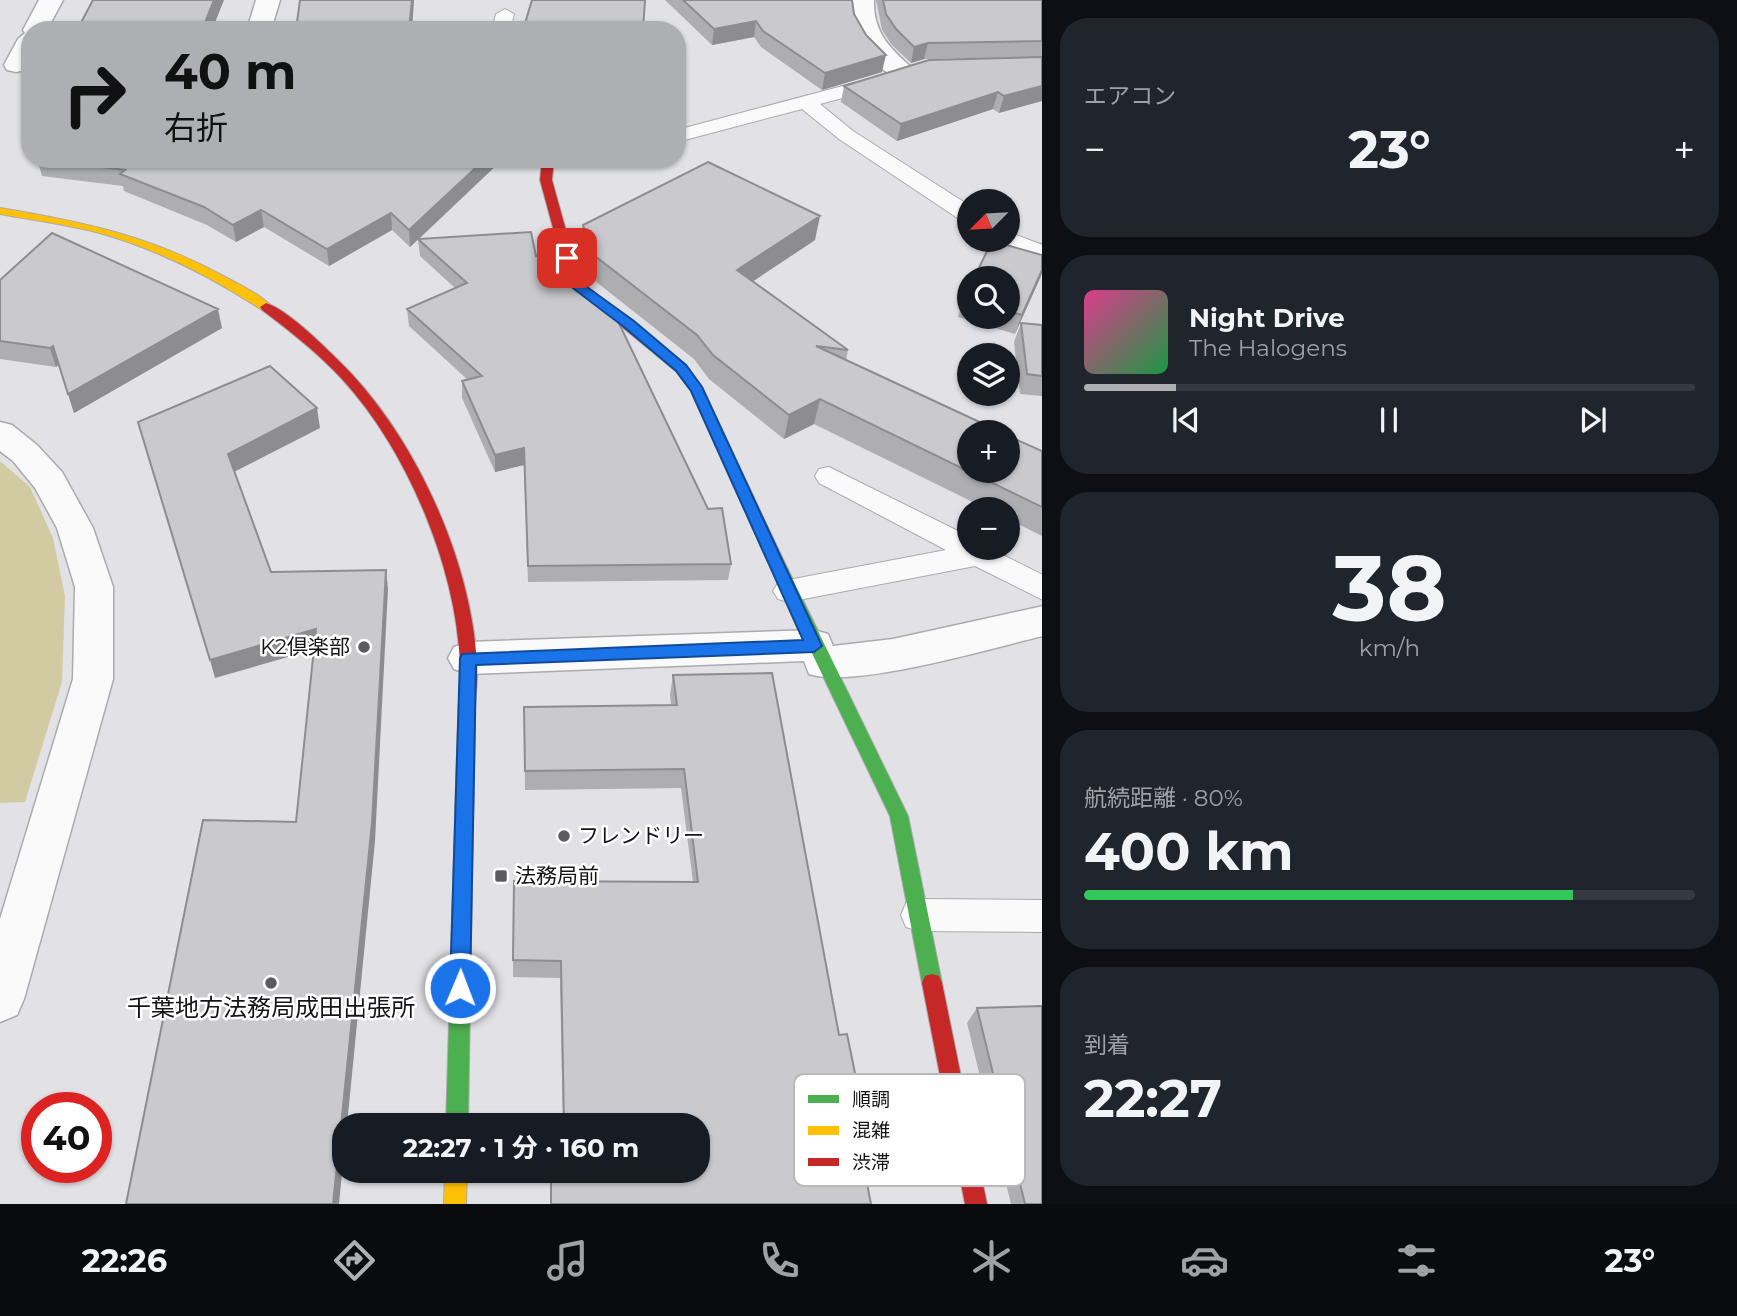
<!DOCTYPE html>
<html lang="ja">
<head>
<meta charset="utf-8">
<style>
	:root { --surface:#171b24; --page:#20242c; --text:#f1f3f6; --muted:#9ea1a6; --line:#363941; --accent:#aeafb2 }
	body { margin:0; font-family:Montserrat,"Noto Sans JP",sans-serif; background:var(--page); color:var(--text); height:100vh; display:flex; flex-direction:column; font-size:26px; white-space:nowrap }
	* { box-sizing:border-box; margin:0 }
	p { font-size:23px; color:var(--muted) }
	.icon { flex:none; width:38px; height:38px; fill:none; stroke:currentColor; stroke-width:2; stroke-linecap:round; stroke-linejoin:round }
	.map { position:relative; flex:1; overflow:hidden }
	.side { display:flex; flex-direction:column; gap:18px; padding:18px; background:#0d0f14; width:695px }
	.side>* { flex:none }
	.guide { position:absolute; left:21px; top:21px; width:665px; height:147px; border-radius:28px; box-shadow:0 2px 5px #0004; background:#aeafb2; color:#111; overflow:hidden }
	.needle { width:46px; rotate:246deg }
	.buttons { position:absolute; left:957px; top:189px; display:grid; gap:14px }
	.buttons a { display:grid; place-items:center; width:63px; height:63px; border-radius:50%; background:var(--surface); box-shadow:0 2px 5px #0004; font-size:35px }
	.speed { position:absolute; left:21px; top:1092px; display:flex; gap:14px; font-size:35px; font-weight:700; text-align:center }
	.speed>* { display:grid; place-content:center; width:91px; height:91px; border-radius:50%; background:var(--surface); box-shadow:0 2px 5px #0004; line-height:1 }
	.speed .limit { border:10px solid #d22; background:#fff; color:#111 }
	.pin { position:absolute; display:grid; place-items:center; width:60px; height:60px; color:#fff; margin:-30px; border-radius:14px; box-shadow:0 4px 10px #0006 }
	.me { position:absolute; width:77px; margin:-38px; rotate:1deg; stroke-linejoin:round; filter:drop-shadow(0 0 5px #0008) }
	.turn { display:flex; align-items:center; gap:24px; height:147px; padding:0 28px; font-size:32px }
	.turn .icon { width:91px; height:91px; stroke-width:2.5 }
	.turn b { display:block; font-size:49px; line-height:60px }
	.big { font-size:52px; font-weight:700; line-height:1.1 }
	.side .widget { flex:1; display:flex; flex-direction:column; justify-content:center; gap:10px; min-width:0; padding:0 24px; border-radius:28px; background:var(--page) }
	.side .dial { align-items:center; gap:0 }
	.dial b { font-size:91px; line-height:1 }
	.song { display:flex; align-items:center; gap:21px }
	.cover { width:84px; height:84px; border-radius:10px; background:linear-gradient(135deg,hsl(330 70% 55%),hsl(140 70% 35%)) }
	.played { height:7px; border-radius:4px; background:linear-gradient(90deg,var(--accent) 15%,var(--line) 15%) }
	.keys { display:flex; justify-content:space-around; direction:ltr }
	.heat { display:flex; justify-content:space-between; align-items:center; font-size:38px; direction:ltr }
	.charge { height:10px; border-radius:5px; background:linear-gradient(90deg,#34c759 80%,var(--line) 0) }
	.trip { position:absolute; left:332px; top:1113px; width:378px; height:70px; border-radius:28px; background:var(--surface); box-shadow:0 2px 5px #0004; font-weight:700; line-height:70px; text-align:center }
	.dock { display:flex; height:112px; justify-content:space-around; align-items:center; background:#090b0e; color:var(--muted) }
	.dock .icon { width:49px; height:49px }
	.dock .on { color:var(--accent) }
	.dock b { font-size:32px; color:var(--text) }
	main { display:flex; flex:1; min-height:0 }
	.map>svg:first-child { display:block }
</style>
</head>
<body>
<main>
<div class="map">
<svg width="1043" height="1204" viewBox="0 0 1043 1204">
	<rect width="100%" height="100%" fill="#e1e1e6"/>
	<path fill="#d2cba2" d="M0,461l30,26 23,51 12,58 -3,86 -37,120 -25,1z"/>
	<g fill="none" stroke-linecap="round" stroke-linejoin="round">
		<defs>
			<path id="lane" d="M505,9l9,5 -4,16h-18l4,-16z
				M880,76l10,6 -3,4 -67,18 33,27 117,75v17l-8,-2 -123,-82 -37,-30 -125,33v-12z
				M1008,232l35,13v15l-43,-16 -3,-4h11z
				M829,467l141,70v11h19l54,27v25l-68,-34 -187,36 -10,-3 -5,-8 5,-8 10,-3 158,-30 -127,-67 -4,-7 4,-7z
				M919,899l124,1v32l-124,-1 -13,-4 -5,-12 5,-12z"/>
			<path id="street" d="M39,0h24l-16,30h-17v32l-5,8 -9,2 -9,-2 -3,-5 14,-26 7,-6 -2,-3z
				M256,0h24l-9,30h-24z
				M850,0h24c-1,33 16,48 39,69l3,5 -3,5c-23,6 -49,-26 -58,-46 -5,-10 -5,-21 -5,-33z
				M0,422l12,3 25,20 25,27 31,56 20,59v92l-89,320 -7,16 -17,7v-103l73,-240 2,-92 -18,-59 -22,-40 -22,-27 -13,-10z
				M1043,606v30c-52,12 -189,53 -234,38l-5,-13 -336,13 -14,-5 -6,-11 6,-11 14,-5 346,-12 14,4 5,12 60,-7z"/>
			<path id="fast" d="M771,545l8,6 129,265 34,167 -3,7 -7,2 -7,-2 -3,-7 -32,-167 -127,-265z
				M464,814l6,2 3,6 -5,303h-22l9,-303 3,-6z"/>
			<path id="slow" d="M0,208c84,14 151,28 227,70 15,8 34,17 45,29l-2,3h-8c-52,-34 -107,-62 -166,-78 -32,-8 -64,-12 -96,-18z
				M445,1171h22l-1,33h-22z"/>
			<path id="jam" d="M542,159h12l-2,21 28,101 106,84 16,22 77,164 -3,4h-10l-3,-4 -72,-160 -15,-20 -108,-88 -28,-103z
				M266,303c20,6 55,40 71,56 76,73 133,197 140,303 1,14 -1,29 -2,43 0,39 -1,78 -2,117l-3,6 -6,2 -6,-2 -3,-6c1,-39 2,-78 4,-117 0,-14 2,-28 1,-42 -4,-97 -53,-213 -118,-284 -24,-26 -52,-48 -80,-69l-2,-3z
				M932,974l7,2 3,7 45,221h-22l-43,-221 3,-7z"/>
		</defs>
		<use href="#lane" stroke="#abaaae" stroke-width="2"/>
		<use href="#street" stroke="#abaaae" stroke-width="3"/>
		<use href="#fast" stroke="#abaaae" stroke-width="2"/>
		<use href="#slow" stroke="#abaaae" stroke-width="2"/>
		<use href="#jam" stroke="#abaaae" stroke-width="2"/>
		<use href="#lane" fill="#fafafb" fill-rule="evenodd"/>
		<use href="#street" fill="#fafafb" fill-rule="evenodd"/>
		<use href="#fast" fill="#4caf50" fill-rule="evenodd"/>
		<use href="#slow" fill="#ffc107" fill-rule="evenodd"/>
		<use href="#jam" fill="#c62828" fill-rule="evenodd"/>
	</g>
	<path fill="#aeaeb1" d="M665,0h187l2,14 28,58 -60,18 -61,-43 -7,-10 -42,8z
		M876,0h166v57l-118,2 -13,4 -19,-18 -10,-15z
		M1042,57l-43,56 -6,-4 -96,32 -56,-39 3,-16z
		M37,159h466l-84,80 117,17 22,12 173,296 -3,16 -200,2 -4,-117 -29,7 -33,-74v-17l6,-1 -59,-54 -2,-17 48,-21 -35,-32 -2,-17 -8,8 -18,-17 -63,36 -65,-39 -28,15 -29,-17 -83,-34 -1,-5 -81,-10z
		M583,225l232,15 -62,41 95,69 -2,10 196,91v85l-34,-17v-10h-21l-173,-85 -30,15 -75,-60 -15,-20 -104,-82 -8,-28z
		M1042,273l-27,61 -57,-17 6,-19 6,-11v30h38v-39z
		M0,280l222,48 -148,85 -15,-49 -3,3 -56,-8z
		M1021,323l21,2v71l-22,-2 -6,-52z
		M673,675l166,360 24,77 -7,13 15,79h-321v-33h148v-46h-135l-3,-147 -47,-1v-17l180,-78 -12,-94 -156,2 -1,-83 147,-2 -1,-10z
		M977,1008l65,196h-31l-44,-181z"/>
	<path fill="#8d8d90" d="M214,0h10l-12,30h-10z
		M412,0h2l-2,30h-3z
		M756,21l-2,16 -42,8 2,-16z
		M928,43l-4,16 -13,4 3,-16z
		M886,55l-4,17 -60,18 3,-17z
		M1042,86v15l-43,12 5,-17z
		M998,92l-5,17 -96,32 4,-17z
		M485,159h18l-93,88 -1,-17z
		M261,210l3,17 -28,15 -3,-17z
		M391,213l1,17 -63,36 -2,-17z
		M820,216l-5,24 -81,54 3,-24z
		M1042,270l-1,6 -26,58 7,-19z
		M218,309l4,19 -148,85 -6,-19z
		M53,346l6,18 -3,3 -6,-19z
		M820,399l-6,25 -30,15 5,-24z
		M317,408l3,20 -88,45 -4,-19z
		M524,448v17l-29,7v-17z
		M386,570l2,19 -13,252 -28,284h-2v19l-6,60h-6z
		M316,629l3,19 -104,30 -5,-18z"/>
	<path fill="#cacace" stroke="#8d8d90" stroke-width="2" d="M93,0h121l-12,30h-125z
		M300,0h112l-3,30h-113z
		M532,0h113l-2,30h-120z
		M683,0h169l2,14 12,21 20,20 -61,18 -62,-42 -7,-10 -42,8z
		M883,0h159v41l-114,2 -14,4 -18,-18 -10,-15z
		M1042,57v29l-38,10 -6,-4 -97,32 -57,-38 85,-26z
		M37,159h448l-76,71 -18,-17 -64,36 -66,-39 -28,15 -29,-18 -84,-33 5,-4z
		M708,162l112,54 -83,54 111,80 -32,-4 185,86h-31v39h38v-35l34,15v56l-222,-108 -31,16 -76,-60 -16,-20 -106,-82 -8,-28z
		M531,232l5,24 16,-8 6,20 57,47 93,194 14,-1 9,56 -203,2 -4,-118 -29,7 -33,-74 20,-5 -75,-67 60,-26 -49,-44z
		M52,233l166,76 -150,85 -15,-48 -3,2 -50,-7v-61z
		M992,241l50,14v15l-20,45 -14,-4v-33h-34z
		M970,287v13l-6,-2z
		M1021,323l21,2v51l-15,-2z
		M270,366l47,42 -89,46 43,118 115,-2 -14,253 -39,381h-207l77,-384 93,2 20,-193 -106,31 -72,-238z
		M772,673l67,362 8,-1 16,78h-10l18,92h-320v-33h147v-46h-134l-3,-164 -48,-1 1,-79 184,1 -14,-113 -159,2 -1,-64 153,-2 -4,-30z
		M1042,1006v198h-17l-48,-196z"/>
	<path fill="#1a73e8" stroke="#114b97" stroke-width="2" d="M567,254l6,4 7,24 54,39 52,44 16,22 120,259 -8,6 -338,13 -6,323 -2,7 -8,2 -7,-2 -3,-7 10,-330 2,-4 341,-14 -112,-249 -15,-20 -52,-44 -54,-41 -9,-28z"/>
	<g fill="#5c5c60" stroke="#fff" stroke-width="2.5">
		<circle cx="364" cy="647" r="7"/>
		<circle cx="564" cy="836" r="7"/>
		<rect x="494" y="869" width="14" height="14" rx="3.5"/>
		<circle cx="271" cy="983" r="7"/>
	</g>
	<g text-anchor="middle" stroke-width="5" stroke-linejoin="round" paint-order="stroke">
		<g font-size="21" fill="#151518" stroke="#fff" text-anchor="start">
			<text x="350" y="654" text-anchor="end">K2倶楽部</text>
			<text x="578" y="843">フレンドリー</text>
			<text x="515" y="883">法務局前</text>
		</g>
		<g font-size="24" fill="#151518" stroke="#fff">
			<text x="271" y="1016">千葉地方法務局成田出張所</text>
		</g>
	</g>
	<rect x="794" y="1074" width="231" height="112" rx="10" fill="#fff" stroke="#b9b9ba" stroke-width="2"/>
	<rect x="808" y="1095" width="31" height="8" fill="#4caf50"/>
	<rect x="808" y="1126" width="31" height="9" fill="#ffc107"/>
	<rect x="808" y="1158" width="31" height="8" fill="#c62828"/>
	<g font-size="19" fill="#151518">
		<text x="852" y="1106">順調</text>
		<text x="852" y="1137">混雑</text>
		<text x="852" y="1169">渋滞</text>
	</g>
</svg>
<div class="buttons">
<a><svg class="needle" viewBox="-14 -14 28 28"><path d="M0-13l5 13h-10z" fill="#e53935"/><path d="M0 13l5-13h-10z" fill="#9ea1a6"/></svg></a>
<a><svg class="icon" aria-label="search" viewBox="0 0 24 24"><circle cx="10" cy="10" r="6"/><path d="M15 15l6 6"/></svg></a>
<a><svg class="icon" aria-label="layers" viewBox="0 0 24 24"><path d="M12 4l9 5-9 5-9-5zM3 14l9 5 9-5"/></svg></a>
<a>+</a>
<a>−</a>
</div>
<div class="speed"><div class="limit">40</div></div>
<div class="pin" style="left:567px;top:258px;background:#d93025"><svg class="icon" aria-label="arrive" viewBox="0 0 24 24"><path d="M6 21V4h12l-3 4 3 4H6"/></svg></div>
<svg class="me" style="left:460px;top:988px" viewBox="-20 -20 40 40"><circle r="17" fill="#1a73e8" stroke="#fff" stroke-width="3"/><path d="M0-11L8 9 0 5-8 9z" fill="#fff"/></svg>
<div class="trip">22:27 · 1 分 · 160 m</div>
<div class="guide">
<div class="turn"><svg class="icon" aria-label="right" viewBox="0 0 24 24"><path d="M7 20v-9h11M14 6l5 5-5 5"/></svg><div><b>40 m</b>右折</div></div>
</div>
</div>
<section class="side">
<div class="widget"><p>エアコン</p>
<div class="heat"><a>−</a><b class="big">23°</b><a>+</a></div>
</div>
<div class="widget">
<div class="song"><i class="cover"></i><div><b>Night Drive</b><p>The Halogens</p></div></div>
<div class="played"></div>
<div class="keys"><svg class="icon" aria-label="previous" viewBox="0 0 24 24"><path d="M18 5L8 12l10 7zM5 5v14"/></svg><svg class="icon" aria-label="pause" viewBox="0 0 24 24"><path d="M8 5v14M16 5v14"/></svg><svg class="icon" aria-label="next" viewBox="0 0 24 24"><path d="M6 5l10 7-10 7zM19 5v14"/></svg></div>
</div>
<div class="widget dial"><b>38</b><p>km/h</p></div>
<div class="widget"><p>航続距離 · 80%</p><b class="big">400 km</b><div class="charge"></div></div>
<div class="widget"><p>到着</p><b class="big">22:27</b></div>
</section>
</main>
<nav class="dock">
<b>22:26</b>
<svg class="icon on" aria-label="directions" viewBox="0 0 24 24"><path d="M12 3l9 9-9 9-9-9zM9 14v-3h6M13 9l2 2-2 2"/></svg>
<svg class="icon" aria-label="music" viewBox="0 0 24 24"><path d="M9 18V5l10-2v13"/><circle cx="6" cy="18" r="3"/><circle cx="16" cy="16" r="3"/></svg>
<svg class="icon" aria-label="phone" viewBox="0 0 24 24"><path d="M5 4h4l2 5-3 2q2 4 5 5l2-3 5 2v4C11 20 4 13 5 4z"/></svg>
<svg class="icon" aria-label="climate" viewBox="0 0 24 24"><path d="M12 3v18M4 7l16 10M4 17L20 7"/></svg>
<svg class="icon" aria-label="car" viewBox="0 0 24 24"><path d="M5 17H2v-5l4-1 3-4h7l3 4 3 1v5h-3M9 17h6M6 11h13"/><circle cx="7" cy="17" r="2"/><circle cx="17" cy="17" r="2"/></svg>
<svg class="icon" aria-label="filters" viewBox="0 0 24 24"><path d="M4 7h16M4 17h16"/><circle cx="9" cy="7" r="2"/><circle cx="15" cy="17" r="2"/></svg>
<b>23°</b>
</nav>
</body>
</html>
